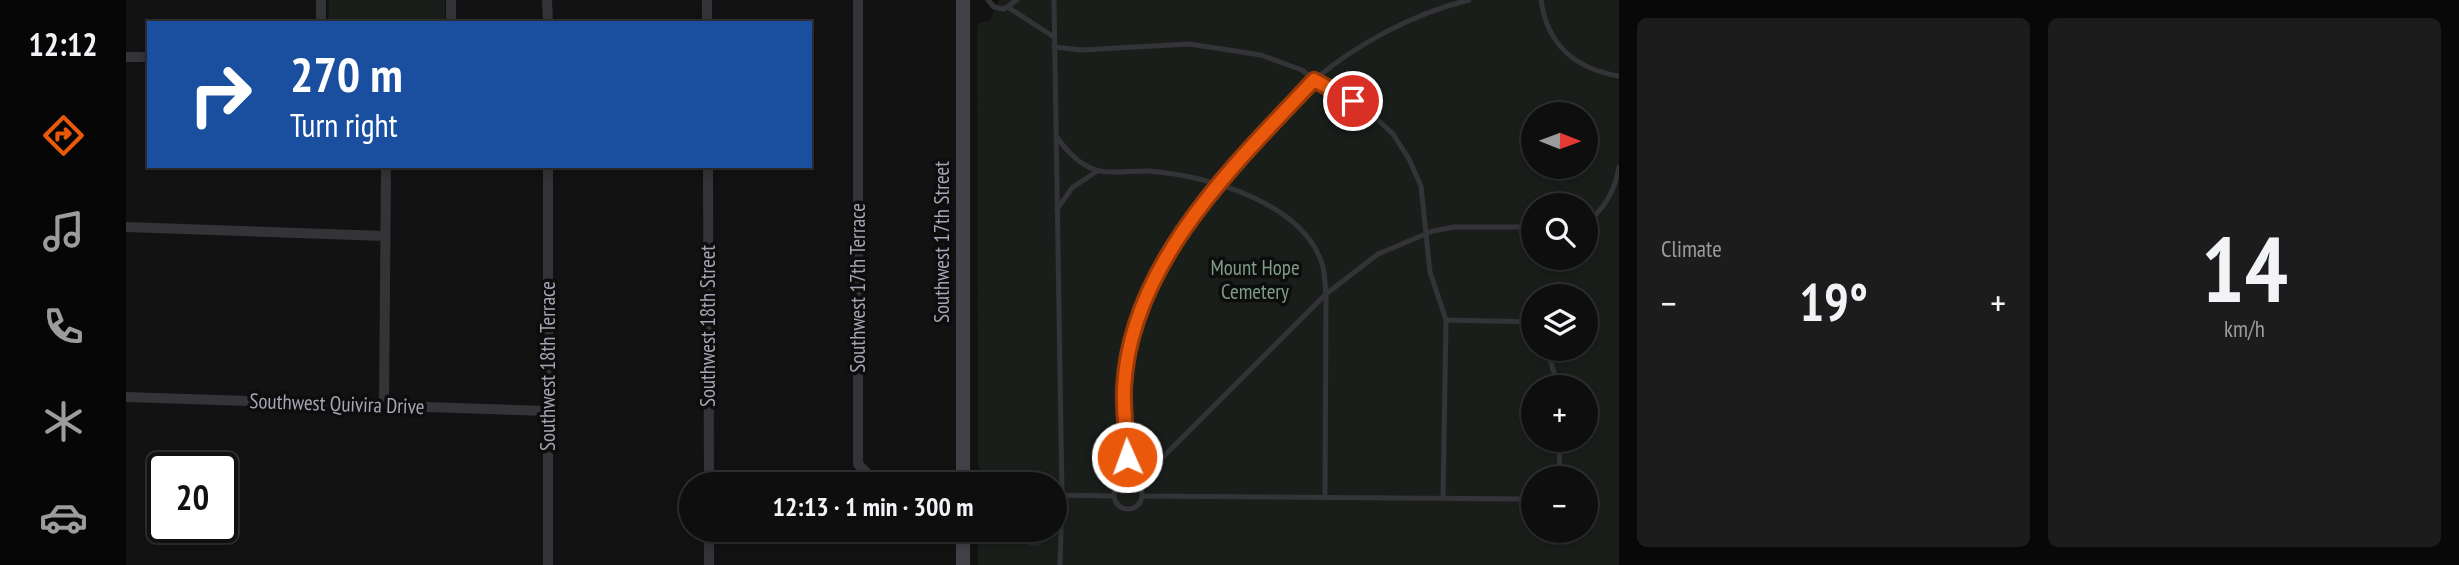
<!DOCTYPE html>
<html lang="en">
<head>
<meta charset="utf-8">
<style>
	:root { --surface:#0e0e0e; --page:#1c1c1c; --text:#f1f3f6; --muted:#9b9c9e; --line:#2e2e2e; --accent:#ea580c }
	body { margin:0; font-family:"PT Sans Narrow",sans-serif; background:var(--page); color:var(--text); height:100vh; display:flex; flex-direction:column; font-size:26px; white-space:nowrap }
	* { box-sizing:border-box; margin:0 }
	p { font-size:23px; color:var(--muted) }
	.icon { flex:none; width:38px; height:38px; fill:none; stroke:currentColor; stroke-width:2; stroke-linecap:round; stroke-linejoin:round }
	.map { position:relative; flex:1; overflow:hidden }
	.side { display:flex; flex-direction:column; gap:18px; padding:18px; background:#080808; width:840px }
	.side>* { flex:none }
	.guide { position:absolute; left:21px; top:21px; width:665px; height:147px; border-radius:0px; box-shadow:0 4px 10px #0003,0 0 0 2px var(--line); background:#1a4fa0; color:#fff; overflow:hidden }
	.needle { width:46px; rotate:91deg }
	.controls { position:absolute; left:1395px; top:102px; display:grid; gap:14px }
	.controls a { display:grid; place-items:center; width:77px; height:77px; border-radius:50%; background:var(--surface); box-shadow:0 4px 10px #0003,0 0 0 2px var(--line); font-size:35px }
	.speed { position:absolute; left:21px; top:452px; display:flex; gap:14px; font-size:35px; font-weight:700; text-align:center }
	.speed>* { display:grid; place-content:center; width:91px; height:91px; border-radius:50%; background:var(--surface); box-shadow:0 4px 10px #0003,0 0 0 2px var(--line); line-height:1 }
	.speed .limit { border:4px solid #111; border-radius:10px; background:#fff; color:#111 }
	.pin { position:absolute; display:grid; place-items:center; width:60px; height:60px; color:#fff; margin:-30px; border:4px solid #fff; border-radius:50%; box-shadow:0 2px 7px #0007 }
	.me { position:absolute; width:77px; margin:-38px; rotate:358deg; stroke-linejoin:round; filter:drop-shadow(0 0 5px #0008) }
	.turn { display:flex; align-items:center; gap:24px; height:147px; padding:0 28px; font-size:32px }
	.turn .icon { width:91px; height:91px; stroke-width:2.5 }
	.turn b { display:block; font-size:49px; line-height:60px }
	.big { font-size:52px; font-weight:600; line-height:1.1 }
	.side .tile { flex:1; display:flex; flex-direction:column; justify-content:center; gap:10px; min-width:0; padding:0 24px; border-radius:10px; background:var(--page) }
	.side .dial { align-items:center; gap:0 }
	.dial b { font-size:91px; line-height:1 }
	.heat { display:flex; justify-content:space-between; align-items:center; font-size:38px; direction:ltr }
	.side .tiles { flex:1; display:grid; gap:18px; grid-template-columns:repeat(2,1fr) }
	.trip { position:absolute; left:553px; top:472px; width:388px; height:70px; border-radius:35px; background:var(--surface); box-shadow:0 4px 10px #0003,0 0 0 2px var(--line); font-weight:600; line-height:70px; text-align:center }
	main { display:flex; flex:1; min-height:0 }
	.tab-bar { display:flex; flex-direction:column; width:126px; justify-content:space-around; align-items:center; background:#060606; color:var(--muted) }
	.tab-bar .icon { width:49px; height:49px }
	.tab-bar .current { color:var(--accent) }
	.tab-bar b { font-size:32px; color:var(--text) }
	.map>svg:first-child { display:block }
</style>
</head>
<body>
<main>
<nav class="tab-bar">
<b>12:12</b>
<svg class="icon current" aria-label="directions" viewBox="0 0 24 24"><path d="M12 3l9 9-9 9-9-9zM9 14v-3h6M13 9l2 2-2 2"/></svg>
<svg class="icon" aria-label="music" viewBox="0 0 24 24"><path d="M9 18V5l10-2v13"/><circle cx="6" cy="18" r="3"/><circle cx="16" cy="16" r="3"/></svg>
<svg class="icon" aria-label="phone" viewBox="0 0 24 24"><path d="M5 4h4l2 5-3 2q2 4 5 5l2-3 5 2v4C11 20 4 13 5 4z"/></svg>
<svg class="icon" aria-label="climate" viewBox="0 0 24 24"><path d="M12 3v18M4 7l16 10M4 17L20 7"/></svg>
<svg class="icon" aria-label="car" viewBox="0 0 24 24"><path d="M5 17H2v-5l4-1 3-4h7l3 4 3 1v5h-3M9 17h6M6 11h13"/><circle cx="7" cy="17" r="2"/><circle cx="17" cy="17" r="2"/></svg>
</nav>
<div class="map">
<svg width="1493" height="565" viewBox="0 0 1493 565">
	<rect width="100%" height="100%" fill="#121213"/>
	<path fill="#191e1b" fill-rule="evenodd" d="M203,0h116v23h-117z
		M873,0h620v565h-641v-35h77v-45h-68l-9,-20 -1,-433 1,-8 12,-4zM1407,114h53v52h-53zM1407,205h53v52h-53zM1407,296h53v52h-53zM1407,387h53v52h-53zM1407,478h53v52h-53z"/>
	<path fill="#262527" d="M896,530h21l-2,16h-13v-5h-6z"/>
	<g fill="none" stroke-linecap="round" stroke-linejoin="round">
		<path stroke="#343338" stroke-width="5" d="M862,0l6,7 10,2 13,-9
			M928,0l8,495 -2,70
			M1415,0c6,45 35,69 78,76
			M883,8l45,29
			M928,47l28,3 107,-6 72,11 41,15 12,10 25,11 28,19 26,24 16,25 12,27 9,86 16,48 -3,179
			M930,136c10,14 22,28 40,34 15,5 37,0 53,1 58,5 156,31 174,96 2,9 2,18 3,27l-1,204
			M931,209l15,-21 25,-17
			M1460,223c19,-14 29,-32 33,-56
			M1320,320l87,2
			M1421,348l11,39
			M1433,478l1,-39
			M1002,481c-2,-50 -6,-99 7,-148 21,-81 83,-151 139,-211 13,-14 25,-30 40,-42 43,-36 100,-67 155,-80
			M988 495a14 14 0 1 1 28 0a14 14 0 1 1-28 0Z
			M1010,484l190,-190 52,-40 55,-23 21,-4h79
			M929,495l59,1
			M1016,496l391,3"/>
		<path stroke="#343338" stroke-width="10" d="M325,0v23
			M421,0l1,23
			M581,0v23
			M732,0v464l12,12 93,2
			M195,23v-23
			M0,57h23
			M422,166v399
			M582,166l1,319
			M0,227l259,9
			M0,397l422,14
			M258,405l2,-239
			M583,530v35"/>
		<path stroke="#414248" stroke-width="14" d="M837,0v485
			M837,565v-35"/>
	</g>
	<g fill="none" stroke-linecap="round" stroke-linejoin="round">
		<defs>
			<path id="route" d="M1001,457c0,-23 -4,-46 -3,-69 6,-124 110,-223 190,-308l39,21"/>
		</defs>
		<use href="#route" stroke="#983908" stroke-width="18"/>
		<use href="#route" stroke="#ea580c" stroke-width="12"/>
	</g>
	<g text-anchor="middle" stroke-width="7" stroke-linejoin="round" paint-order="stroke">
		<g font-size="21" fill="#a4a6b3" stroke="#0d0d0e">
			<text transform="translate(816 242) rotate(-90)" y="7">Southwest 17th Street</text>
			<text transform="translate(732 288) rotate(-90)" y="7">Southwest 17th Terrace</text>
			<text transform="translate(582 326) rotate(-90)" y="7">Southwest 18th Street</text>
			<text transform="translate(422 366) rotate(-90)" y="7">Southwest 18th Terrace</text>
			<text transform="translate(211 404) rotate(2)" y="7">Southwest Quivira Drive</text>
		</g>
		<g font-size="21" fill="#7d9d86" stroke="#0d0d0e">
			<text x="1129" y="275">Mount Hope<tspan x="1129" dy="24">Cemetery</tspan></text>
		</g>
	</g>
</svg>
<div class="controls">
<a><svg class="needle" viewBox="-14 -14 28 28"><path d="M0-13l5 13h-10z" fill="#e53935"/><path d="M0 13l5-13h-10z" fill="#9b9c9e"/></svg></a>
<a><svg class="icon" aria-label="search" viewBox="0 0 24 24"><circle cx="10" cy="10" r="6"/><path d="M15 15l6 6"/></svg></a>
<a><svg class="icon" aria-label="layers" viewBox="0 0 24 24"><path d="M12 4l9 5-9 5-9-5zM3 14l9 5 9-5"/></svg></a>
<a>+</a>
<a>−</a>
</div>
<div class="speed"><div class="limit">20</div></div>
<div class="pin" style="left:1227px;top:101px;background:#d93025"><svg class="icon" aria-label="arrive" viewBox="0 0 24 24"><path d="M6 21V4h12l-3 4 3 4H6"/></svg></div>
<svg class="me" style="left:1001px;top:457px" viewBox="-20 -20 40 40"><circle r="17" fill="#ea580c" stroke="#fff" stroke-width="3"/><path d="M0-11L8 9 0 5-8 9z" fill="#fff"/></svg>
<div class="trip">12:13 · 1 min · 300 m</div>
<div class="guide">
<div class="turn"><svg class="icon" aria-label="right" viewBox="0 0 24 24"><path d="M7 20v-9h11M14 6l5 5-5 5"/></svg><div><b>270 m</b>Turn right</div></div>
</div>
</div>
<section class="side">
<div class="tiles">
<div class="tile"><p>Climate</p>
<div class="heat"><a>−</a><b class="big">19°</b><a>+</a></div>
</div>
<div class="tile dial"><b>14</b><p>km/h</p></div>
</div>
</section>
</main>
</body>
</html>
